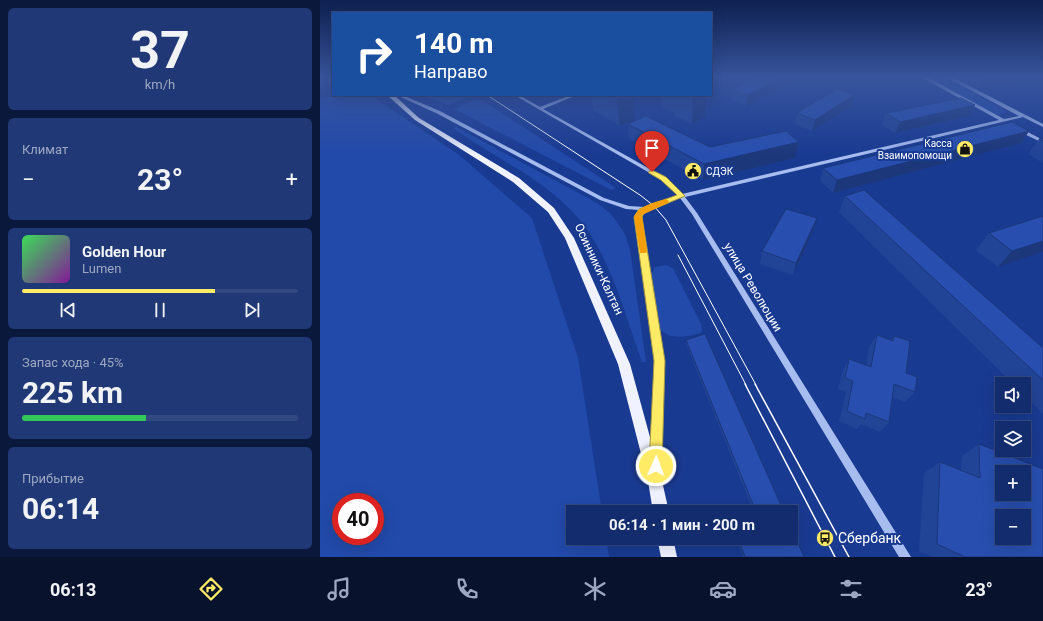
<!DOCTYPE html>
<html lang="ru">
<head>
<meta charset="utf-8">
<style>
	:root { --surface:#132c6d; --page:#203875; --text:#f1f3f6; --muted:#9da7c2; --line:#324880; --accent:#ffeb66 }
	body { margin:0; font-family:Roboto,sans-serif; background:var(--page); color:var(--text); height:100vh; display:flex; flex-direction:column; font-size:15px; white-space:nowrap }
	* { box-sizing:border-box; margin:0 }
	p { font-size:13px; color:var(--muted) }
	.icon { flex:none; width:22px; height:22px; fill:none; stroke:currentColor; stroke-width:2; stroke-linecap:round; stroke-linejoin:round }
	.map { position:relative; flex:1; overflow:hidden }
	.panel { display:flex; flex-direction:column; gap:8px; padding:8px; background:#0a183c; width:320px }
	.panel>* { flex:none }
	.guide { position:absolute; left:12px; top:12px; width:380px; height:84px; border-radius:0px; box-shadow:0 4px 16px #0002,0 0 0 1px var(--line); background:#1a4fa0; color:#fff; overflow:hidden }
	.fabs { position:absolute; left:675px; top:377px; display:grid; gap:8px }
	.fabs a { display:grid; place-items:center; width:36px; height:36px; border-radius:0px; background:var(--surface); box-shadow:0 4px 16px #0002,0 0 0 1px var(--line); font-size:20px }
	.speed { position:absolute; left:12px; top:493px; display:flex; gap:8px; font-size:20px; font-weight:700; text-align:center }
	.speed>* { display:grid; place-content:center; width:52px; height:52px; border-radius:50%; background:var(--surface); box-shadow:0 4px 16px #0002,0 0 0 1px var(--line); line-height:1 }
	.speed .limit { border:6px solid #d22; background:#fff; color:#111 }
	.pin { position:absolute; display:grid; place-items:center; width:34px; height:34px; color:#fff; margin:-41px -17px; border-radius:50% 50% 50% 0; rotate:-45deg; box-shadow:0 0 4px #0007 }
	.pin .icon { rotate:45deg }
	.me { position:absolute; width:44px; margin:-22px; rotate:2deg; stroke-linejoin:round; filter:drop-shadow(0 0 3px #0008) }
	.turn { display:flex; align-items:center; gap:14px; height:84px; padding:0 16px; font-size:18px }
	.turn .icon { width:52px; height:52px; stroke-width:2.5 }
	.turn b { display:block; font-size:28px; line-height:34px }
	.big { font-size:30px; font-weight:700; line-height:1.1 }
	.panel .tile { flex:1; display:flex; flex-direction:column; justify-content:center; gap:6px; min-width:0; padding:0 14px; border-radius:6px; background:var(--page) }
	.panel .dial { align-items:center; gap:0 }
	.dial b { font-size:52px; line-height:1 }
	.song { display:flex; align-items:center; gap:12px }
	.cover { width:48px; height:48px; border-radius:6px; background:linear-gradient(135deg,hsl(130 70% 55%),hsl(290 70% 35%)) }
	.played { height:4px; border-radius:2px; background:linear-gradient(90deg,var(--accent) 70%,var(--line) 70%) }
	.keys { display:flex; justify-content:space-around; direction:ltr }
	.heat { display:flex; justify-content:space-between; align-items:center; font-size:22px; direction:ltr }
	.charge { height:6px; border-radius:3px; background:linear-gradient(90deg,#34c759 45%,var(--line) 0) }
	.trip { position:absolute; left:246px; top:505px; width:232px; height:40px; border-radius:0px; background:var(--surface); box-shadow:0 4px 16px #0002,0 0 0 1px var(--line); font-weight:700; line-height:40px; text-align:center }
	.tab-bar { display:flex; height:64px; justify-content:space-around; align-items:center; background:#08122c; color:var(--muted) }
	.tab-bar .icon { width:28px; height:28px }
	.tab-bar .active { color:var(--accent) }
	.tab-bar b { font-size:18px; color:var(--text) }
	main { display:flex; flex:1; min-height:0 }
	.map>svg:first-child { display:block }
</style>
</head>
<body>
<main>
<section class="panel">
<div class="tile dial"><b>37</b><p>km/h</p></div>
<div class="tile"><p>Климат</p>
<div class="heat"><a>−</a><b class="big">23°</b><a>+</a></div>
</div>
<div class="tile">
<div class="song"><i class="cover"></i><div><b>Golden Hour</b><p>Lumen</p></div></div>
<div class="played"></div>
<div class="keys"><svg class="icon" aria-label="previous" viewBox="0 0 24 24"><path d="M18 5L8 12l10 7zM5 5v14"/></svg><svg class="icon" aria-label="pause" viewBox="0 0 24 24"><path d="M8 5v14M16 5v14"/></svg><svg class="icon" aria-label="next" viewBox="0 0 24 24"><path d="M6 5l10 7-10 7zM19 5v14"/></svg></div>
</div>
<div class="tile"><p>Запас хода · 45%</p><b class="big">225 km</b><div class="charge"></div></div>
<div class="tile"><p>Прибытие</p><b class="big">06:14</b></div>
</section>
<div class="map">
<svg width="723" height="557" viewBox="0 0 723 557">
	<rect width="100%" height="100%" fill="#193a91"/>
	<path fill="#224aaa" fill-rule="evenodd" d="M623,78l7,2 57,32 -7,3 -8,-2 -58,-32z
		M16,95h38l2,4 82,55 74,64 46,140 24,154h-29v26h33l3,19h-289v-458zM21,502h34v34h-34z
		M99,95h56l-27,10z
		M154,100h8l134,88 -5,2 -157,-81z
		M136,127l141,76 13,10 7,9 8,12 5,16 16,112h-4l-1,-3c-19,-52 -32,-112 -73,-152 -34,-33 -78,-52 -115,-79z
		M346,265l7,3 28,56 1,8c-14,5 -35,10 -45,-7 -2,-5 -3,-13 -4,-19 -4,-13 -5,-27 2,-39z"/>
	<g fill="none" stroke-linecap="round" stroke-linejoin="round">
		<path fill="#a8bdef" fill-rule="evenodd" d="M601,77h6l77,42 15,-3 -73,-39h6l91,47v3l-20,-10 -338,80 12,16 214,344h-12l-207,-343 -12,-16 -37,14 -2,5 22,144 -2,107 -1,4 -4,1 -4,-1 -1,-4 4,-107 -20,-144 3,-7 -12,-1 -26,-9 -164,-87 -40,-18h6l38,16 164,87 25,8 16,1 32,-12 -15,-15 -148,-85h5l21,12 31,-12h6l-34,14 123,69 16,16 317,-74z
			M698,129h4l21,11v3l-25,-12z"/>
		<path fill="#f0f3ff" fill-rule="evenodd" d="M67,95h7l25,23 100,60 35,30 20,30 56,126 32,117 7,31h-16l-5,-31 -30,-117 -53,-126 -17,-26 -35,-30 -98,-62z
			M337,538h16l4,19h-16z"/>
		<path stroke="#fff" stroke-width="1" d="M167,95l153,100 14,11 12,14 90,165
			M358,255l68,130"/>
		<path stroke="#fff" stroke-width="1.5" d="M425,384l90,173
			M435,384l94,173"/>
	</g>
	<path fill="#224496" d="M436,77l-10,29 -15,-6 1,-11z
		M639,77h69l-49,11z
		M271,95h45l-3,2 2,23 -15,6 -27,-16z
		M341,95h45l-1,22 -13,7 -17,-8v-2l-13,-7z
		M534,95l-3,11 -39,25 -17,-7 2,-11z
		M566,113l83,3 -74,17 -13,-8z
		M308,124l82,23 89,-5 -4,16 -92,22 -74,-41z
		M709,131l-8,12 -188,50 -13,-13 3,-12z
		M723,138v25l-15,-9 11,-15z
		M525,196l198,152v66l-19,-19v-11h-11l-174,-172z
		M723,216v36l-45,15 -22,-17 13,-17z
		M497,218l-4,13 -20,44 -33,-11 2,-13z
		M557,335l14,5 3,-4 12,37 9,19 -10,10 -13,-5 -3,25 -9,10 -19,-8 -4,5 -18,-8 7,-29 -8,-3 5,-19 6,-11 17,6 3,-18z
		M366,340l98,172 -32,-4 -66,-164z
		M659,444l64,113h-110l-14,-6 5,-78 16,-11 21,8 1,-14z
		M416,538h55l13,19h-61z"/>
	<path fill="#1c377a" d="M462,77h18l-54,29 1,-11z
		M665,77h43l-49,11z
		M297,95h19l-3,2 2,23 -15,6 -4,-27z
		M376,95h10l-1,22 -13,7 1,-28z
		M534,95l-3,11 -39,25 3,-11z
		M655,105l-6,11 -74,17 5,-11z
		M709,131l-8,12 -188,50 4,-13z
		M479,142l-4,16 -92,22 1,-16z
		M497,218l-4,13 -20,44 3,-12z
		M723,241v11l-45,15 14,-16z"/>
	<path fill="#284faf" stroke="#1c377a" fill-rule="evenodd" d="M436,77h26l-35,18 -15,-6z
		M517,89l17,6 -39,25 -18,-7z
		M290,95h16l-10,4z
		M641,98l14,7 -75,17 -14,-9z
		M326,116l64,31 76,-16 13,11 -95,22 -76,-40z
		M692,122l17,9 -192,49 -14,-12z
		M723,138v3l-4,-2z
		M544,190l179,158v32l-198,-184z
		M466,209l31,9 -21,45 -34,-12z
		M723,216v25l-31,10 -23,-18z
		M385,334l79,178h-42l12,-5 -68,-167z
		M557,335l16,6 1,-5 16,5 -4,32 11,4 -2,15 -21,-8 -5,38 -23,-9 -1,6 -18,-8 6,-30 -8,-3 4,-19 22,8z
		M659,444l64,25v88h-78l-28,-13 3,-82 40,16zM682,472h22v22h-22zM682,516h22v22h-22z
		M471,528l13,29h-59l-7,-19h53z"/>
	<linearGradient id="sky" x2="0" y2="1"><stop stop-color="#0e2050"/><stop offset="0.5" stop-color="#38559d"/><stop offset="1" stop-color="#38559d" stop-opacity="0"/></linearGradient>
	<rect width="723" height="155" fill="url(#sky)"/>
	<path fill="#ffeb66" stroke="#a69942" d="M332,170l14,7 19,19 -41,17 -2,4 23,144 -3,105 -2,4 -4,2 -5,-2 -2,-4 5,-105 -20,-144 5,-8 38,-14 -16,-15 -12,-7 -1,-1z"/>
	<path fill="#f59e0b" d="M346,199l3,2 -1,2 -26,12 5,36 -1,2h-6l-6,-36c4,-11 21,-15 32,-18z"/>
	<defs>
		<symbol id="shop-disc" viewBox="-11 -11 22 22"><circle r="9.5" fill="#ffeb66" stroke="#193a91"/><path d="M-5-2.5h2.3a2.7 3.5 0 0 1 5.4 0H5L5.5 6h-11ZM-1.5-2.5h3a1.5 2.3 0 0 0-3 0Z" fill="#111"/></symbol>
		<symbol id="civic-disc" viewBox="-11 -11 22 22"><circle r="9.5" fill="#ffeb66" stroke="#193a91"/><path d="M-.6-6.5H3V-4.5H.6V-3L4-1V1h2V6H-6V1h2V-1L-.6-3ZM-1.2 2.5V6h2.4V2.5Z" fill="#111"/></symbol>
		<symbol id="bus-disc" viewBox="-11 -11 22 22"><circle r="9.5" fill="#ffeb66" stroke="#193a91"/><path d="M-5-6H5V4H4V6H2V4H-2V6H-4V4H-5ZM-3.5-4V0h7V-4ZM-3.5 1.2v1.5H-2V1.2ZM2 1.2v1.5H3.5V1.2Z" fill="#111"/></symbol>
	</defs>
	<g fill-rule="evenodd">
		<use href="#shop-disc" x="635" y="139" width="20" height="20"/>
		<use href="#civic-disc" x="363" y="161" width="20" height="20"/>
		<use href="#bus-disc" x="495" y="528" width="20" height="20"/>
	</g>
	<g text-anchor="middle" stroke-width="4" stroke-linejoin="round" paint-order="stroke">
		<g font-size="10" fill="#fff" stroke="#193a91" text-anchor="end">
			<text x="632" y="147">Касса<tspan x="632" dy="12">Взаимопомощи</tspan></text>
			<text x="386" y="175" text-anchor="start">СДЭК</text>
		</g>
		<g font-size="12" fill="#fff" stroke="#193a91">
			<text transform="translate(279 269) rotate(65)" y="4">Осинники-Калтан</text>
			<text transform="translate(433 287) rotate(59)" y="4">улица Революции</text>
		</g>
		<g font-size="14" fill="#fff" stroke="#193a91" text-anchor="start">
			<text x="518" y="543">Сбербанк</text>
		</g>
	</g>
</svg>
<div class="fabs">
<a><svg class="icon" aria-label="sound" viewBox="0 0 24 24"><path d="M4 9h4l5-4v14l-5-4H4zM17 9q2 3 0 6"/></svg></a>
<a><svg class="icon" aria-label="layers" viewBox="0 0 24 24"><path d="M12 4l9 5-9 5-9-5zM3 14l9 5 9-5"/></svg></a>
<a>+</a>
<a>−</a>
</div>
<div class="speed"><div class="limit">40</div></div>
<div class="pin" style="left:332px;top:172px;background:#d93025"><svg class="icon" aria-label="arrive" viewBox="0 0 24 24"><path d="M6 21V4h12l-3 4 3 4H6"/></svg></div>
<svg class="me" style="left:336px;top:466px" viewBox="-20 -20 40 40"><circle r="17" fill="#ffeb66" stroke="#fff" stroke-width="3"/><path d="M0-11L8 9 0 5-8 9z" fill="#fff"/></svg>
<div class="trip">06:14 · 1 мин · 200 m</div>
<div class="guide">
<div class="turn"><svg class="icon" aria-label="right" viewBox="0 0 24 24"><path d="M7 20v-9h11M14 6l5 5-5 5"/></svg><div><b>140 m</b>Направо</div></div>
</div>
</div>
</main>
<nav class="tab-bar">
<b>06:13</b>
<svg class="icon active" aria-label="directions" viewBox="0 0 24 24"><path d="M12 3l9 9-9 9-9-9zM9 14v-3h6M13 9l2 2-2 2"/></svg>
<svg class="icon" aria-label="music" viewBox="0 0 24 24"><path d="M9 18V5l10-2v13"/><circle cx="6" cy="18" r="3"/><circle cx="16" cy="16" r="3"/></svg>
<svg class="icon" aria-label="phone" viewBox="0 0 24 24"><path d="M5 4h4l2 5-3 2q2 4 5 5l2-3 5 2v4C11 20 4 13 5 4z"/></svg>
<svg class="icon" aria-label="climate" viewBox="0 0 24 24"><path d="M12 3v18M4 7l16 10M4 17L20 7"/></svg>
<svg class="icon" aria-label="car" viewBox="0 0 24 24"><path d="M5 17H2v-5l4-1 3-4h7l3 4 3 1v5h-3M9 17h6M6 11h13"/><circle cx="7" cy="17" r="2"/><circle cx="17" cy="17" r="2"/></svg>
<svg class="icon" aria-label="filters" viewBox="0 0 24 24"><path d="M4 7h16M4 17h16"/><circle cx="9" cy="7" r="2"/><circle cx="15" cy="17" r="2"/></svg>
<b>23°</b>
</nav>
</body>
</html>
